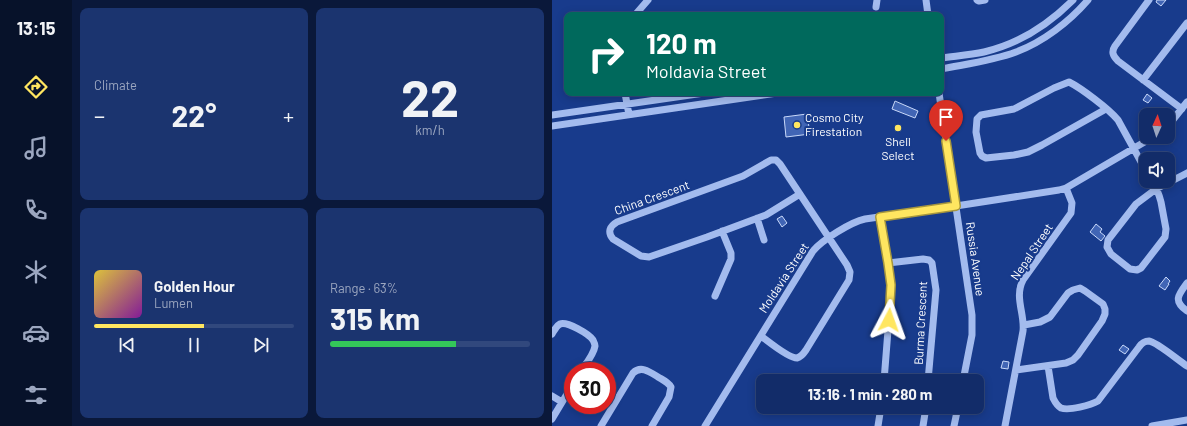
<!DOCTYPE html>
<html lang="en">
<head>
<meta charset="utf-8">
<style>
	:root { --surface:#122c69; --page:#1b346f; --text:#f1f3f6; --muted:#9ca7c0; --line:#31487d; --accent:#ffe660 }
	body { margin:0; font-family:Barlow,sans-serif; background:var(--page); color:var(--text); height:100vh; display:flex; flex-direction:column; font-size:15px; white-space:nowrap }
	* { box-sizing:border-box; margin:0 }
	p { font-size:13px; color:var(--muted) }
	.icon { flex:none; width:22px; height:22px; fill:none; stroke:currentColor; stroke-width:2; stroke-linecap:round; stroke-linejoin:round }
	.map { position:relative; flex:1; overflow:hidden }
	.sheet { display:flex; flex-direction:column; gap:8px; padding:8px; background:#0a183a; width:480px }
	.sheet>* { flex:none }
	.top-card { position:absolute; left:12px; top:12px; width:380px; height:84px; border-radius:8px; box-shadow:0 2px 10px #0003,0 0 0 1px var(--line); background:#00695c; color:#fff; overflow:hidden }
	.needle { width:26px; rotate:3deg }
	.fabs { position:absolute; left:587px; top:108px; display:grid; gap:8px }
	.fabs a { display:grid; place-items:center; width:36px; height:36px; border-radius:8px; background:var(--surface); box-shadow:0 2px 10px #0003,0 0 0 1px var(--line); font-size:20px }
	.speed { position:absolute; left:12px; top:362px; display:flex; gap:8px; font-size:20px; font-weight:700; text-align:center }
	.speed>* { display:grid; place-content:center; width:52px; height:52px; border-radius:50%; background:var(--surface); box-shadow:0 2px 10px #0003,0 0 0 1px var(--line); line-height:1 }
	.speed .limit { border:6px solid #d22; background:#fff; color:#111 }
	.pin { position:absolute; display:grid; place-items:center; width:34px; height:34px; color:#fff; margin:-41px -17px; border-radius:50% 50% 50% 0; rotate:-45deg; box-shadow:0 0 4px #0007 }
	.pin .icon { rotate:45deg }
	.me { position:absolute; width:44px; margin:-22px; rotate:4deg; stroke-linejoin:round; filter:drop-shadow(0 0 3px #0008) }
	.turn { display:flex; align-items:center; gap:14px; height:84px; padding:0 16px; font-size:18px }
	.turn .icon { width:52px; height:52px; stroke-width:2.5 }
	.turn b { display:block; font-size:28px; line-height:34px }
	.big { font-size:30px; font-weight:700; line-height:1.1 }
	.sheet .card { flex:1; display:flex; flex-direction:column; justify-content:center; gap:6px; min-width:0; padding:0 14px; border-radius:8px; background:var(--page) }
	.sheet .dial { align-items:center; gap:0 }
	.dial b { font-size:52px; line-height:1 }
	.song { display:flex; align-items:center; gap:12px }
	.cover { width:48px; height:48px; border-radius:6px; background:linear-gradient(135deg,hsl(50 70% 55%),hsl(290 70% 35%)) }
	.played { height:4px; border-radius:2px; background:linear-gradient(90deg,var(--accent) 55%,var(--line) 55%) }
	.keys { display:flex; justify-content:space-around; direction:ltr }
	.heat { display:flex; justify-content:space-between; align-items:center; font-size:22px; direction:ltr }
	.charge { height:6px; border-radius:3px; background:linear-gradient(90deg,#34c759 63%,var(--line) 0) }
	.sheet .tiles { flex:1; display:grid; gap:8px; grid-template-columns:repeat(2,1fr) }
	.trip { position:absolute; left:204px; top:374px; width:228px; height:40px; border-radius:8px; background:var(--surface); box-shadow:0 2px 10px #0003,0 0 0 1px var(--line); font-weight:700; line-height:40px; text-align:center }
	main { display:flex; flex:1; min-height:0 }
	.tabs { display:flex; flex-direction:column; width:72px; justify-content:space-around; align-items:center; background:#07122a; color:var(--muted) }
	.tabs .icon { width:28px; height:28px }
	.tabs .active { color:var(--accent) }
	.tabs b { font-size:18px; color:var(--text) }
	.map>svg:first-child { display:block }
</style>
</head>
<body>
<main>
<nav class="tabs">
<b>13:15</b>
<svg class="icon active" aria-label="directions" viewBox="0 0 24 24"><path d="M12 3l9 9-9 9-9-9zM9 14v-3h6M13 9l2 2-2 2"/></svg>
<svg class="icon" aria-label="music" viewBox="0 0 24 24"><path d="M9 18V5l10-2v13"/><circle cx="6" cy="18" r="3"/><circle cx="16" cy="16" r="3"/></svg>
<svg class="icon" aria-label="phone" viewBox="0 0 24 24"><path d="M5 4h4l2 5-3 2q2 4 5 5l2-3 5 2v4C11 20 4 13 5 4z"/></svg>
<svg class="icon" aria-label="climate" viewBox="0 0 24 24"><path d="M12 3v18M4 7l16 10M4 17L20 7"/></svg>
<svg class="icon" aria-label="car" viewBox="0 0 24 24"><path d="M5 17H2v-5l4-1 3-4h7l3 4 3 1v5h-3M9 17h6M6 11h13"/><circle cx="7" cy="17" r="2"/><circle cx="17" cy="17" r="2"/></svg>
<svg class="icon" aria-label="filters" viewBox="0 0 24 24"><path d="M4 7h16M4 17h16"/><circle cx="9" cy="7" r="2"/><circle cx="15" cy="17" r="2"/></svg>
</nav>
<section class="sheet">
<div class="tiles">
<div class="card"><p>Climate</p>
<div class="heat"><a>−</a><b class="big">22°</b><a>+</a></div>
</div>
<div class="card dial"><b>22</b><p>km/h</p></div>
<div class="card">
<div class="song"><i class="cover"></i><div><b>Golden Hour</b><p>Lumen</p></div></div>
<div class="played"></div>
<div class="keys"><svg class="icon" aria-label="previous" viewBox="0 0 24 24"><path d="M18 5L8 12l10 7zM5 5v14"/></svg><svg class="icon" aria-label="pause" viewBox="0 0 24 24"><path d="M8 5v14M16 5v14"/></svg><svg class="icon" aria-label="next" viewBox="0 0 24 24"><path d="M6 5l10 7-10 7zM19 5v14"/></svg></div>
</div>
<div class="card"><p>Range · 63%</p><b class="big">315 km</b><div class="charge"></div></div>
</div>
</section>
<div class="map">
<svg width="635" height="426" viewBox="0 0 635 426">
	<rect width="100%" height="100%" fill="#183b8c"/>
	<path fill="#4165b5" stroke="#c9d9fa" d="M605,0h9l-5,6 -5,-4z
		M595,94l5,4 -4,5 -5,-3z
		M343,101l23,10 -3,7 -23,-9z
		M255,114l3,20 -24,3 -2,-20z
		M230,216l5,7 -5,4 -5,-8z
		M544,224l6,5 -2,3 5,4 -4,5 -11,-9z
		M614,277l4,4 -2,3h1l-4,6 -6,-4z
		M571,345l6,4 -4,5 -6,-4z
		M451,361l6,1 -1,7 -7,-1z"/>
	<g fill="none" stroke-linecap="round" stroke-linejoin="round">
		<path stroke="#a3bbee" stroke-width="7" d="M374,0l2,15
			M425,0l2,1 6,-1
			M597,0l-34,46c-4,6 -2,10 3,15l64,48
			M324,7l1,-7
			M83,15l13,-15
			M389,58c14,-2 29,-3 43,-6 34,-8 64,-27 89,-52
			M389,69c25,-5 51,-8 75,-17 27,-10 53,-30 72,-52
			M591,80l44,-57
			M73,93l4,22
			M387,93l33,222v20l-9,46
			M554,109l-64,36 -14,7 -14,3 -28,3 -4,-2 -2,-3 -4,-21 1,-13 4,-4 33,-6 40,-21 15,-6c12,6 40,27 49,38l28,51
			M0,115l152,-22
			M0,126l225,-33
			M616,126l19,-24
			M600,181c4,6 7,13 9,21l5,27 -1,8 -24,31 -4,2 -7,-1 -19,-15 -4,-7 1,-7 28,-36 20,-15 31,-16
			M328,217l8,46 3,29 -7,89
			M205,218l7,22
			M336,263l35,-4 6,1 3,3 4,27 -8,91
			M635,283c-9,12 -14,18 0,28
			M163,296l16,-37v-6l-9,-22
			M0,334c2,-3 4,-8 8,-10 7,-3 29,10 33,16 1,2 2,4 2,6 -1,8 -9,18 -14,25
			M209,336c7,5 27,22 36,22 4,-1 7,-5 9,-8l43,-70 1,-8 -3,-7 -67,-101 -4,-4h-5l-28,16 -126,46c-7,4 -10,10 -4,17l28,17 8,1 58,-20 59,-22 34,-21
			M496,366l5,32c2,4 4,8 8,10 8,3 30,-3 37,-7l41,-54c2,-3 6,-6 10,-6 8,1 30,20 38,25
			M464,370l50,-7 7,-3 5,-5 24,-34 3,-7v-5l-2,-5 -18,-13 -5,-3 -7,2 -5,3 -18,24 -10,5 -16,3
			M0,396l10,6
			M0,419l21,-35
			M49,426l32,-53c8,-8 17,-1 25,4 5,3 10,5 13,10l-2,10 -17,29
			M153,426l108,-175c9,-11 38,-29 52,-32l91,-13 103,-16 7,-2 87,-51
			M326,426l3,-19
			M371,426l3,-19
			M402,426l4,-19
			M453,426l18,-95c2,-17 -9,-34 0,-51l48,-67 1,-10 -6,-15
			M600,426l35,-6"/>
	</g>
	<g fill="none" stroke-linecap="round" stroke-linejoin="round">
		<defs>
			<path id="route" d="M337,320l2,-35 -3,-22 -8,-46 76,-11 -10,-65"/>
		</defs>
		<use href="#route" stroke="#a6963e" stroke-width="10"/>
		<use href="#route" stroke="#ffe660" stroke-width="7"/>
	</g>
	<g fill="#ffe660" stroke="#183b8c" stroke-width="1.5">
		<circle cx="245" cy="125" r="4"/>
		<circle cx="346" cy="128" r="4"/>
	</g>
	<g text-anchor="middle" stroke-width="4" stroke-linejoin="round" paint-order="stroke">
		<g font-size="12" fill="#fff" stroke="#183b8c" text-anchor="start">
			<text x="253" y="122">Cosmo City<tspan x="253" dy="14">Firestation</tspan></text>
			<text x="346" y="146" text-anchor="middle">Shell<tspan x="346" dy="14">Select</tspan></text>
		</g>
		<g font-size="12" fill="#fff" stroke="#183b8c">
			<text transform="translate(100 198) rotate(-20)" y="4">China Crescent</text>
			<text transform="translate(480 252) rotate(-56)" y="4">Nepal Street</text>
			<text transform="translate(423 259) rotate(82)" y="4">Russia Avenue</text>
			<text transform="translate(232 278) rotate(-57)" y="4">Moldavia Street</text>
			<text transform="translate(369 323) rotate(-87)" y="4">Burma Crescent</text>
		</g>
	</g>
</svg>
<div class="fabs">
<a><svg class="needle" viewBox="-14 -14 28 28"><path d="M0-13l5 13h-10z" fill="#e53935"/><path d="M0 13l5-13h-10z" fill="#9ca7c0"/></svg></a>
<a><svg class="icon" aria-label="sound" viewBox="0 0 24 24"><path d="M4 9h4l5-4v14l-5-4H4zM17 9q2 3 0 6"/></svg></a>
</div>
<div class="speed"><div class="limit">30</div></div>
<div class="pin" style="left:394px;top:141px;background:#d93025"><svg class="icon" aria-label="arrive" viewBox="0 0 24 24"><path d="M6 21V4h12l-3 4 3 4H6"/></svg></div>
<svg class="me" style="left:337px;top:320px" viewBox="-20 -20 40 40"><path d="M0-17L14 15 0 8-14 15z" fill="#ffe660" stroke="#fff" stroke-width="4"/></svg>
<div class="trip">13:16 · 1 min · 280 m</div>
<div class="top-card">
<div class="turn"><svg class="icon" aria-label="right" viewBox="0 0 24 24"><path d="M7 20v-9h11M14 6l5 5-5 5"/></svg><div><b>120 m</b>Moldavia Street</div></div>
</div>
</div>
</main>
</body>
</html>
